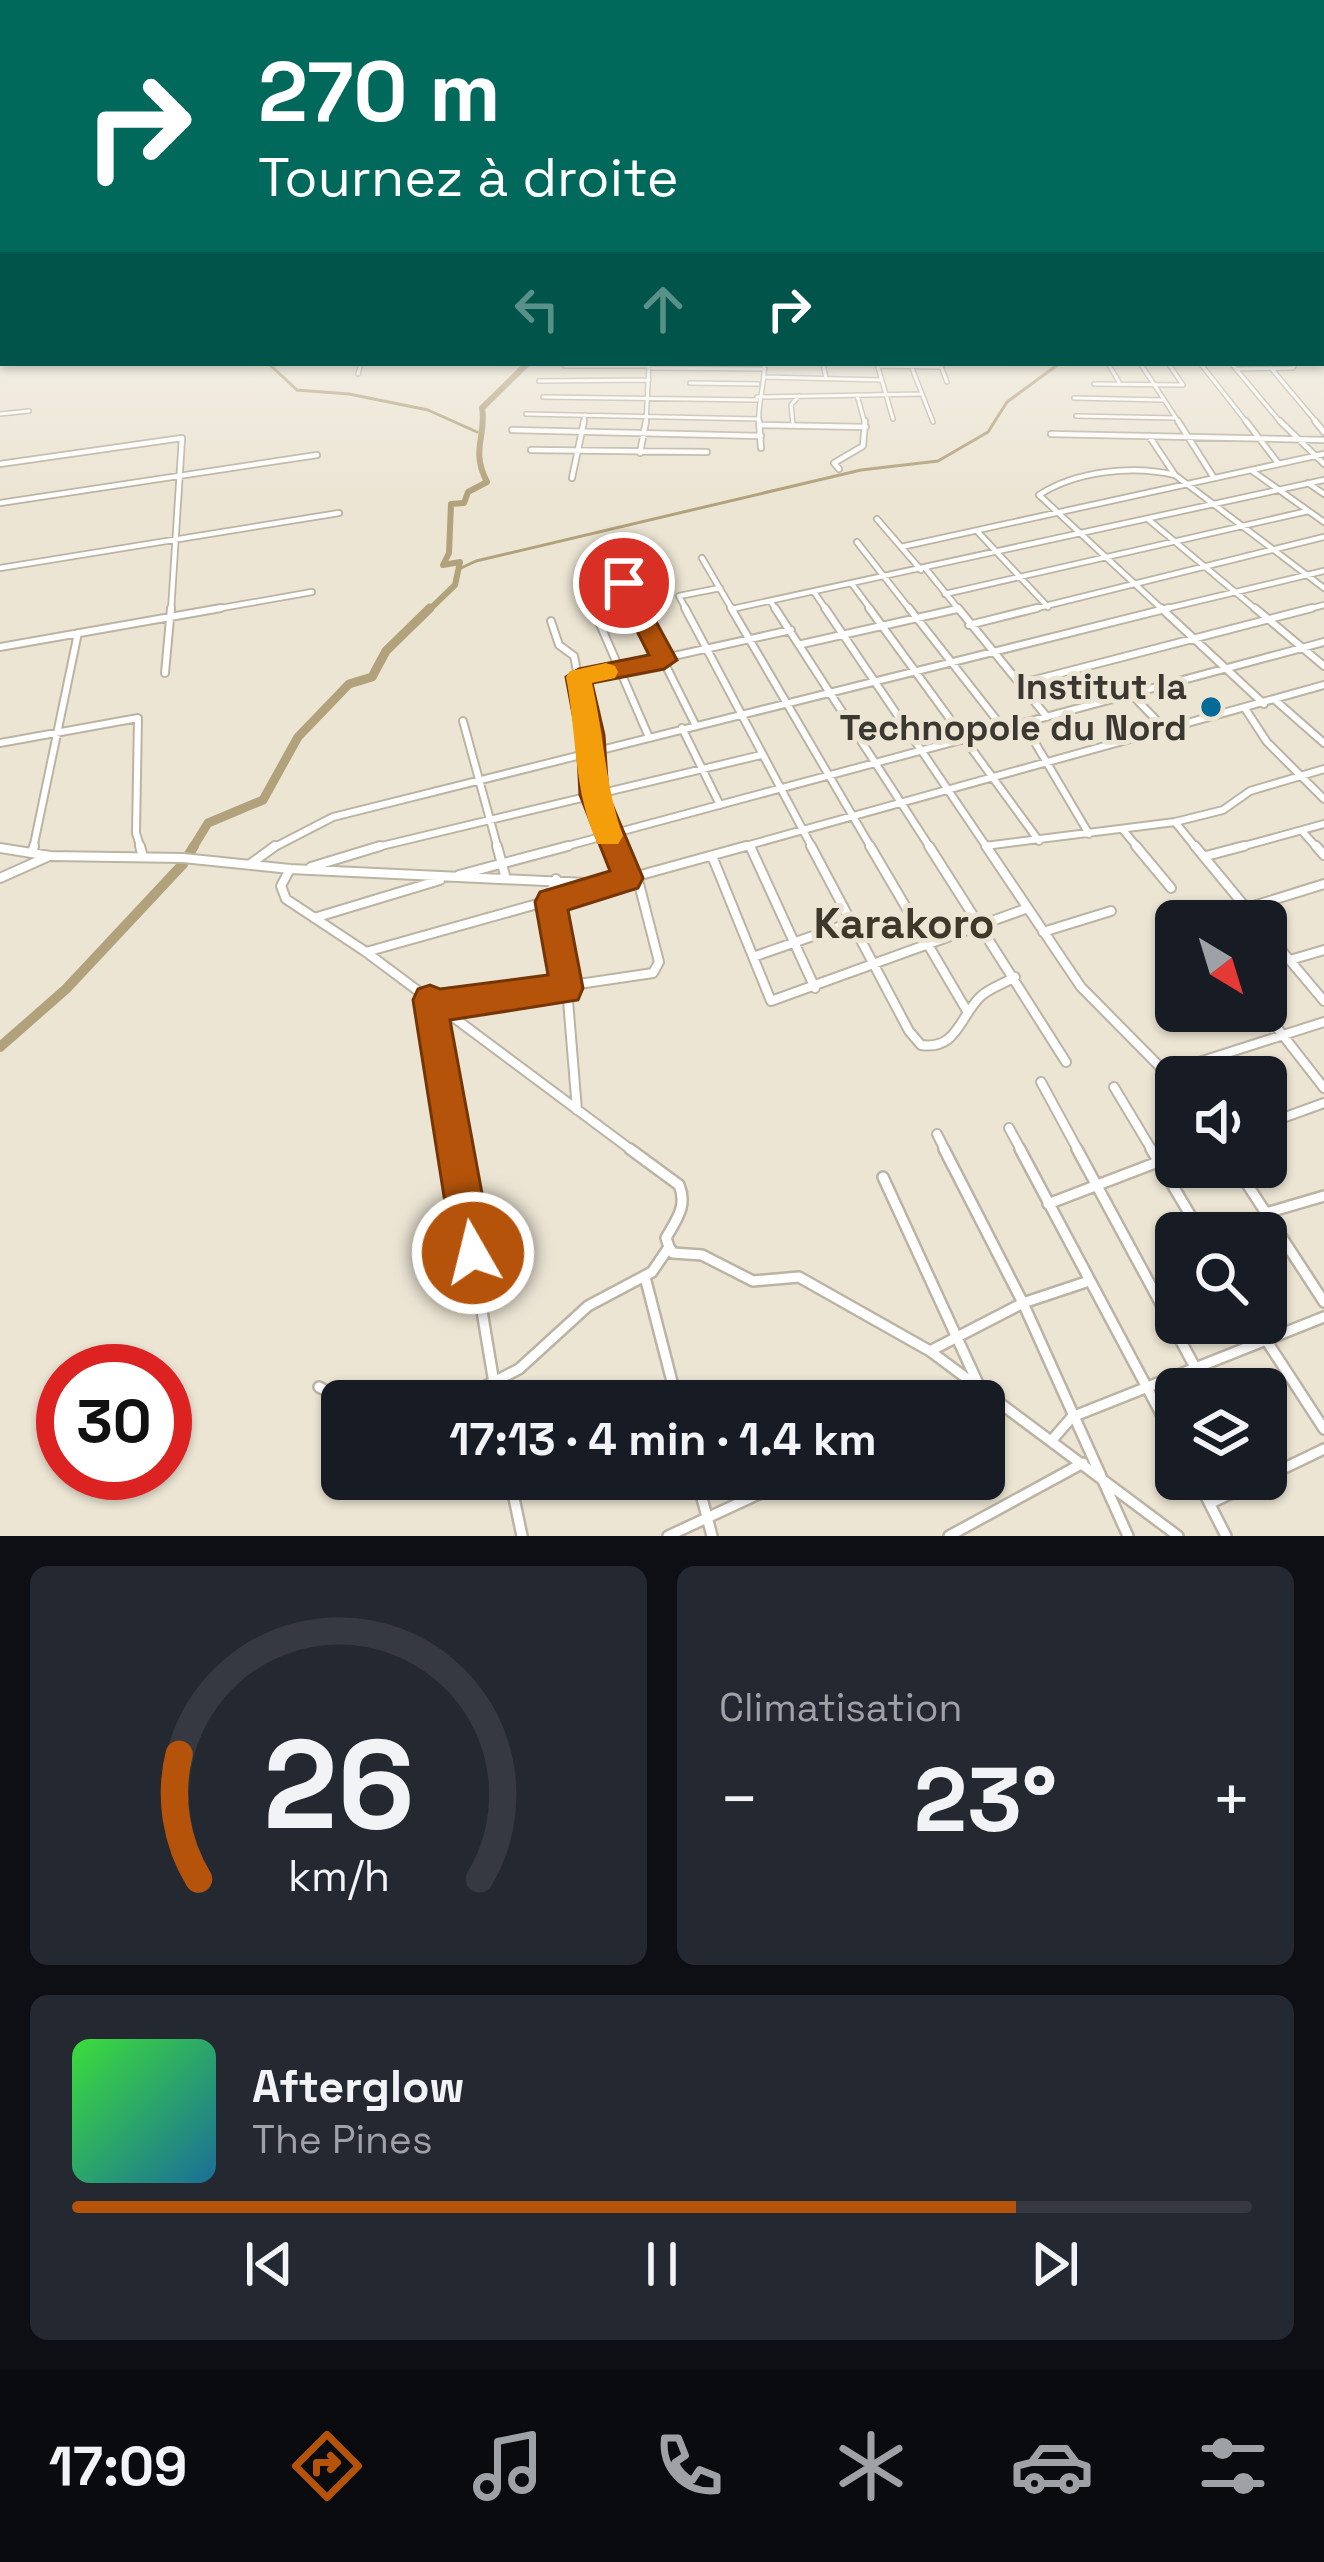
<!DOCTYPE html>
<html lang="fr">
<head>
<meta charset="utf-8">
<style>
	:root { --surface:#171b24; --page:#242831; --text:#f1f3f6; --muted:#9ea1a6; --line:#363941; --accent:#b45309 }
	body { margin:0; font-family:"Space Grotesk",sans-serif; background:var(--page); color:var(--text); height:100vh; display:flex; flex-direction:column; font-size:45px; white-space:nowrap }
	* { box-sizing:border-box; margin:0 }
	p { font-size:39px; color:var(--muted) }
	.icon { flex:none; width:66px; height:66px; fill:none; stroke:currentColor; stroke-width:2; stroke-linecap:round; stroke-linejoin:round }
	.map { position:relative; height:1536px; overflow:hidden }
	.details { display:flex; flex-direction:column; gap:30px; padding:30px; background:#0d0f14; flex:1 }
	.details>* { flex:none }
	.guide { position:absolute; left:0px; top:0px; width:1326px; height:366px; box-shadow:0 3px 9px #0004; background:#00695c; color:#fff; overflow:hidden }
	.needle { width:78px; rotate:142deg }
	.tools { position:absolute; left:1155px; top:900px; display:grid; gap:24px }
	.tools a { display:grid; place-items:center; width:132px; height:132px; border-radius:18px; background:var(--surface); box-shadow:0 3px 9px #0004; font-size:60px }
	.speed { position:absolute; left:36px; top:1344px; display:flex; gap:24px; font-size:60px; font-weight:700; text-align:center }
	.speed>* { display:grid; place-content:center; width:156px; height:156px; border-radius:50%; background:var(--surface); box-shadow:0 3px 9px #0004; line-height:1 }
	.speed .limit { border:18px solid #d22; background:#fff; color:#111 }
	.pin { position:absolute; display:grid; place-items:center; width:102px; height:102px; color:#fff; margin:-51px; border:6px solid #fff; border-radius:50%; box-shadow:0 3px 12px #0007 }
	.me { position:absolute; width:132px; margin:-66px; rotate:352deg; stroke-linejoin:round; filter:drop-shadow(0 0 9px #0008) }
	.turn { display:flex; align-items:center; gap:42px; height:252px; padding:0 60px; font-size:54px }
	.turn .icon { width:156px; height:156px; stroke-width:2.5 }
	.turn b { display:block; font-size:84px; line-height:102px }
	.lanes { display:flex; align-items:center; height:114px; padding:0 60px; background:#0003; justify-content:center; gap:60px; direction:ltr }
	.lanes .off { opacity:.35 }
	.big { font-size:90px; font-weight:700; line-height:1.1 }
	.details .widget { flex:1; display:flex; flex-direction:column; justify-content:center; gap:18px; min-width:0; padding:0 42px; border-radius:18px; background:var(--page) }
	.details .dial { align-items:center; gap:0 }
	.dial svg { height:312px; overflow:visible; fill:none; stroke:var(--line); stroke-width:7; stroke-linecap:round; text-anchor:middle }
	.dial text { fill:var(--text); stroke:none }
	.song { display:flex; align-items:center; gap:36px }
	.cover { width:144px; height:144px; border-radius:18px; background:linear-gradient(135deg,hsl(120 70% 55%),hsl(200 70% 35%)) }
	.played { height:12px; border-radius:6px; background:linear-gradient(90deg,var(--accent) 80%,var(--line) 80%) }
	.keys { display:flex; justify-content:space-around; direction:ltr }
	.heat { display:flex; justify-content:space-between; align-items:center; font-size:66px; direction:ltr }
	.details .tiles { flex:1; display:grid; gap:30px; grid-template-columns:1fr 1fr }
	.widget:last-child { grid-column:span 2 }
	.trip { position:absolute; left:321px; top:1380px; width:684px; height:120px; border-radius:18px; background:var(--surface); box-shadow:0 3px 9px #0004; font-weight:700; line-height:120px; text-align:center }
	.dock { display:flex; height:192px; justify-content:space-around; align-items:center; background:#090b0e; color:var(--muted) }
	.dock .icon { width:84px; height:84px }
	.dock .selected { color:var(--accent) }
	.dock b { font-size:54px; color:var(--text) }
	.map>svg:first-child { display:block }
</style>
</head>
<body>
<div class="map">
<svg width="1324" height="1536" viewBox="0 0 1324 1536">
	<rect width="100%" height="100%" fill="#ece5d4"/>
	<g fill="none" stroke-linecap="round" stroke-linejoin="round">
		<path stroke="#b2a27c" stroke-width="3" d="M268,363l29,27 52,4 79,16 49,22
			M459,569l17,-8 385,-91 77,-9 50,-29 19,-30 53,-39"/>
		<path stroke="#b2a27c" stroke-width="6" d="M428,611l27,-26 5,-23 -17,3 6,-12 2,-49 13,-1 4,-11 19,-10c-17,-32 0,-47 -5,-74l46,-45"/>
		<path stroke="#b2a27c" stroke-width="9" d="M192,849l16,-26 55,-23 35,-63 51,-53 23,-7 14,-26 44,-43"/>
		<path stroke="#b2a27c" stroke-width="10" d="M0,1047l66,-58 117,-125 11,-18"/>
		<defs>
			<path id="minor-far4" d="M823,363l3,16
				M910,363l23,59
				M1140,363l40,61
				M1168,363l15,22
				M1200,363l48,61
				M1231,363l51,61
				M1109,365l10,17
				M565,366h84
				M878,366l63,1
				M941,366l6,16
				M878,367l15,52
				M652,368l113,1
				M1271,368l47,56
				M1236,369l57,-1 2,-5
				M358,374l3,-11
				M765,377l116,3
				M539,381l110,-1
				M690,383l68,1
				M1094,384l89,1
				M857,395l8,29
				M543,397l214,3
				M757,397l164,-3
				M1074,398l89,2
				M0,414l29,-3
				M526,414l233,5
				M1076,416l100,2
				M583,424l2,-9
				M646,424l3,-61
				M759,424c-2,-24 7,-40 5,-61
				M793,424l-2,-19 8,-9"/>
			<path id="minor-far3" d="M759,421l2,27
				M1178,421l36,57
				M1246,421l32,42
				M1280,421l44,43
				M1315,421l9,11
				M760,425l106,2
				M512,430l249,6
				M1051,434l273,6
				M1149,436l26,39 149,113
				M531,450l176,2
				M640,453l6,-32
				M0,464l182,-26 -11,173
				M839,469l-5,-6 29,-17 2,-25
				M1251,470l73,52
				M572,478l12,-57
				M1308,483l16,11
				M0,503l317,-48
				M877,519l44,51
				M1149,520l109,91
				M977,531l71,76
				M857,542l54,69
				M901,547l423,-93
				M702,558l31,53
				M0,568l339,-55
				M926,569l34,42
				M624,583l14,28
				M852,584l20,27
				M585,590l9,21
				M814,592l13,19
				M945,594l363,-83
				M770,601l7,10
				M732,609l592,-129
				M204,611l108,-19
				M687,611l-8,-15 41,-8
				M948,611l9,-2
				M1025,611l299,-74
				M1156,611l168,-40
				M1164,611l-125,-116c37,-24 93,-30 136,-20
				M1301,611l23,-6"/>
			<path id="minor-far2" d="M593,608l55,127
				M637,608l58,116
				M685,608l128,241
				M731,608l141,241
				M775,608l156,241
				M825,608l163,241
				M869,608l170,233
				M909,608l94,120
				M958,608l89,109
				M1161,608l103,96
				M1255,608l69,58
				M551,621l8,24 15,11 16,79 4,60 22,54
				M969,625l68,-17
				M802,644l155,-35
				M0,647l221,-39
				M165,673l6,-65
				M579,677l212,-47
				M1019,684l293,-76
				M1134,697l31,32
				M1275,700l49,43
				M1246,710l21,32 57,57
				M463,721l35,128
				M1024,724l65,110
				M682,728l38,77
				M0,743l138,-25 -2,115 5,16
				M1175,822l22,27
				M1123,830l16,19
				M1302,831l16,18
				M985,846l190,-24 48,-12 27,-19 74,-22
				M0,848l5,1
				M33,849l45,-216
				M271,849l62,-32 836,-209
				M369,849l392,-94
				M556,849l768,-207
				M735,849l589,-164
				M1233,849l91,-25"/>
			<path id="minor-far1" d="M140,846l3,11
				M497,846l9,33
				M615,846l13,32
				M750,846l65,142
				M811,846l98,185 12,14c36,5 38,-27 59,-48 9,-9 23,-13 35,-20
				M870,846l97,165
				M929,846l137,216
				M986,846l95,141 95,96
				M1136,846l35,42
				M1195,846l62,75
				M1316,846l8,9
				M0,848l50,8 133,2 107,11 318,15 138,-38
				M32,853l2,-7
				M712,856l59,145 257,-93
				M1206,856l38,-10
				M249,865l26,-19
				M311,867l69,-21
				M290,869l-9,17 5,13 80,53 268,200
				M459,875l109,-29
				M0,878l47,-21
				M556,879l-6,15 17,94 10,122
				M1247,908l77,-24
				M314,918l126,-38
				M1043,932l68,-21
				M1266,932l58,69
				M366,952l239,-67
				M753,957l97,-34
				M1290,960l34,-10
				M431,1004l25,148
				M437,1005l216,-32 6,-11 -22,-86
				M1264,1011l60,77
				M1168,1072l156,-50
				M1041,1082l38,70
				M1114,1087l39,65
				M1266,1124l58,-21
				M1009,1128l13,24
				M937,1134l9,18"/>
			<path id="minor" d="M455,1149l42,252
				M944,1149l79,154 105,233
				M1020,1149l156,293
				M1077,1149l119,220
				M1151,1149l50,84
				M1236,1167l88,135
				M883,1177l98,213 -23,11
				M1048,1204l128,-49
				M1266,1213l58,-17
				M669,1247l4,6 29,2 51,26 46,-4 131,74 248,185
				M645,1277l32,124
				M1255,1323l69,106
				M930,1351l93,-48 66,-22
				M319,1387l26,14
				M456,1401l63,-32 69,-63 64,-34 17,-25 -3,-9c10,-18 22,-32 13,-53l-49,-36
				M1052,1440l20,-23 252,-100
				M1266,1477l58,-28
				M510,1479l12,57
				M697,1479l15,57
				M1197,1479l29,57
				M1211,1503l51,-24
				M668,1536l123,-57
				M949,1536l134,-73"/>
		</defs>
		<use href="#minor-far4" stroke="#bbb4a4" stroke-width="6"/>
		<use href="#minor-far3" stroke="#bbb4a4" stroke-width="8"/>
		<use href="#minor-far2" stroke="#bbb4a4" stroke-width="10"/>
		<use href="#minor-far1" stroke="#bbb4a4" stroke-width="12"/>
		<use href="#minor" stroke="#bbb4a4" stroke-width="14"/>
		<use href="#minor-far4" stroke="#fff" stroke-width="3"/>
		<use href="#minor-far3" stroke="#fff" stroke-width="4.5"/>
		<use href="#minor-far2" stroke="#fff" stroke-width="6"/>
		<use href="#minor-far1" stroke="#fff" stroke-width="8"/>
		<use href="#minor" stroke="#fff" stroke-width="9"/>
	</g>
	<linearGradient id="sky" x2="0" y2="1"><stop stop-color="#92adbd"/><stop offset="0.56" stop-color="#f6f3ec"/><stop offset="1" stop-color="#f6f3ec" stop-opacity="0"/></linearGradient>
	<rect width="1324" height="492" fill="url(#sky)"/>
	<path fill="#b45309" stroke="#753606" stroke-width="3" d="M624,576l11,7 42,77 -13,9 -72,14 12,52 4,60 35,83 -5,10 -70,22 15,78 -5,12 -128,20 43,233 -6,14 -14,6 -14,-6 -6,-14 -40,-253 5,-11 12,-4 10,4 108,-14 -13,-73 5,-10 70,-21 -30,-76 -3,-60 -11,-58 13,-8 70,-14 -36,-72z"/>
	<path fill="#f59e0b" d="M606,663l9,3 3,6 -3,6 -23,5c12,52 13,103 31,153l-5,8h-20c-25,-50 -21,-112 -32,-167l4,-6z"/>
	<circle fill="#066a98" stroke="#ece5d4" stroke-width="4.5" cx="1211" cy="707" r="12"/>
	<g text-anchor="middle" stroke-width="10" stroke-linejoin="round" paint-order="stroke">
		<g font-size="36" font-weight="bold" fill="#3b3832" stroke="#ece5d4" text-anchor="end">
			<text x="1187" y="699">Institut la<tspan x="1187" dy="41">Technopole du Nord</tspan></text>
		</g>
		<g font-size="42" font-weight="bold" fill="#3d382a" stroke="#ece5d4">
			<text x="904" y="938">Karakoro</text>
		</g>
	</g>
</svg>
<div class="tools">
<a><svg class="needle" viewBox="-14 -14 28 28"><path d="M0-13l5 13h-10z" fill="#e53935"/><path d="M0 13l5-13h-10z" fill="#9ea1a6"/></svg></a>
<a><svg class="icon" aria-label="sound" viewBox="0 0 24 24"><path d="M4 9h4l5-4v14l-5-4H4zM17 9q2 3 0 6"/></svg></a>
<a><svg class="icon" aria-label="search" viewBox="0 0 24 24"><circle cx="10" cy="10" r="6"/><path d="M15 15l6 6"/></svg></a>
<a><svg class="icon" aria-label="layers" viewBox="0 0 24 24"><path d="M12 4l9 5-9 5-9-5zM3 14l9 5 9-5"/></svg></a>
</div>
<div class="speed"><div class="limit">30</div></div>
<div class="pin" style="left:624px;top:583px;background:#d93025"><svg class="icon" aria-label="arrive" viewBox="0 0 24 24"><path d="M6 21V4h12l-3 4 3 4H6"/></svg></div>
<svg class="me" style="left:473px;top:1253px" viewBox="-20 -20 40 40"><circle r="17" fill="#b45309" stroke="#fff" stroke-width="3"/><path d="M0-11L8 9 0 5-8 9z" fill="#fff"/></svg>
<div class="trip">17:13 · 4 min · 1.4 km</div>
<div class="guide">
<div class="turn"><svg class="icon" aria-label="right" viewBox="0 0 24 24"><path d="M7 20v-9h11M14 6l5 5-5 5"/></svg><div><b>270 m</b>Tournez à droite</div></div>
<div class="lanes"><svg class="icon off" aria-label="left" viewBox="0 0 24 24"><path d="M17 20v-9H6M10 6l-5 5 5 5"/></svg><svg class="icon off" aria-label="ahead" viewBox="0 0 24 24"><path d="M12 20V5M6 11l6-6 6 6"/></svg><svg class="icon" aria-label="right" viewBox="0 0 24 24"><path d="M7 20v-9h11M14 6l5 5-5 5"/></svg></div>
</div>
</div>
<section class="details">
<div class="tiles">
<div class="widget dial"><svg viewBox="0 0 100 80">
<path d="M14 69A42 42 0 1 1 86 69"/>
<path d="M14 69A42 42 0 0 1 9 37" stroke="#b45309"/>
<text x="50" y="56" font-size="32" font-weight="700">26</text>
<text x="50" y="72" font-size="11">km/h</text>
</svg></div>
<div class="widget"><p>Climatisation</p>
<div class="heat"><a>−</a><b class="big">23°</b><a>+</a></div>
</div>
<div class="widget">
<div class="song"><i class="cover"></i><div><b>Afterglow</b><p>The Pines</p></div></div>
<div class="played"></div>
<div class="keys"><svg class="icon" aria-label="previous" viewBox="0 0 24 24"><path d="M18 5L8 12l10 7zM5 5v14"/></svg><svg class="icon" aria-label="pause" viewBox="0 0 24 24"><path d="M8 5v14M16 5v14"/></svg><svg class="icon" aria-label="next" viewBox="0 0 24 24"><path d="M6 5l10 7-10 7zM19 5v14"/></svg></div>
</div>
</div>
</section>
<nav class="dock">
<b>17:09</b>
<svg class="icon selected" aria-label="directions" viewBox="0 0 24 24"><path d="M12 3l9 9-9 9-9-9zM9 14v-3h6M13 9l2 2-2 2"/></svg>
<svg class="icon" aria-label="music" viewBox="0 0 24 24"><path d="M9 18V5l10-2v13"/><circle cx="6" cy="18" r="3"/><circle cx="16" cy="16" r="3"/></svg>
<svg class="icon" aria-label="phone" viewBox="0 0 24 24"><path d="M5 4h4l2 5-3 2q2 4 5 5l2-3 5 2v4C11 20 4 13 5 4z"/></svg>
<svg class="icon" aria-label="climate" viewBox="0 0 24 24"><path d="M12 3v18M4 7l16 10M4 17L20 7"/></svg>
<svg class="icon" aria-label="car" viewBox="0 0 24 24"><path d="M5 17H2v-5l4-1 3-4h7l3 4 3 1v5h-3M9 17h6M6 11h13"/><circle cx="7" cy="17" r="2"/><circle cx="17" cy="17" r="2"/></svg>
<svg class="icon" aria-label="filters" viewBox="0 0 24 24"><path d="M4 7h16M4 17h16"/><circle cx="9" cy="7" r="2"/><circle cx="15" cy="17" r="2"/></svg>
</nav>
</body>
</html>
